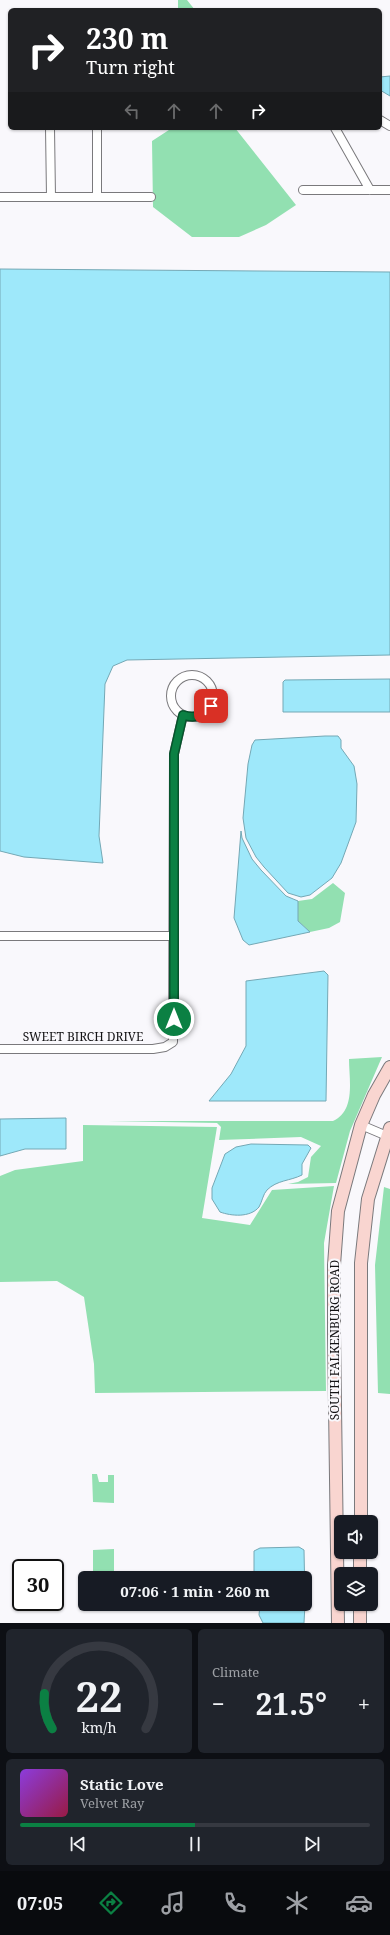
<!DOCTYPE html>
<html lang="en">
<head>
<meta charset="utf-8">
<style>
	:root { --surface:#171b24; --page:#20242c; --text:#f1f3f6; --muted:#9ea1a6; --line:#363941; --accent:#0b8043 }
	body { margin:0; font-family:"Noto Serif",serif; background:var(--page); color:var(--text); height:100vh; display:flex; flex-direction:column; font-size:15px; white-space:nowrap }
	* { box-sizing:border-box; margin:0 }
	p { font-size:13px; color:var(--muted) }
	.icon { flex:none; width:22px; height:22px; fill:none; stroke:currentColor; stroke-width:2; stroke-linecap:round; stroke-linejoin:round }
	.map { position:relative; height:1623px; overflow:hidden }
	.details { display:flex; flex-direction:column; gap:6px; padding:6px; background:#0d0f14; flex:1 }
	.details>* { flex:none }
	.hud { position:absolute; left:8px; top:8px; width:374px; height:122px; border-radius:6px; box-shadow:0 1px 3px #0004; background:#202124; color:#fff; overflow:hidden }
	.controls { position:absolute; left:334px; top:1515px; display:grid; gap:8px }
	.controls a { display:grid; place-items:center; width:44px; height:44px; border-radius:6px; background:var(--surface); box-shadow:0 1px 3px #0004; font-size:20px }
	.speed { position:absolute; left:12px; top:1559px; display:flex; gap:8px; font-size:20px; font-weight:700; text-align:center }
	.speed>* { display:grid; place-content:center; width:52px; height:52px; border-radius:50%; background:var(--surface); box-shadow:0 1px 3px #0004; line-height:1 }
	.speed .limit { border:2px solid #111; border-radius:6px; background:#fff; color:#111 }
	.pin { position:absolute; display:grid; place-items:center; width:34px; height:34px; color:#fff; margin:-17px; border-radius:8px; box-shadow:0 2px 6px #0006 }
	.me { position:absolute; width:44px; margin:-22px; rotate:0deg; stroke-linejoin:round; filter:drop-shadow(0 0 3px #0008) }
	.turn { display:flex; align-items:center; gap:14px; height:84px; padding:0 12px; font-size:18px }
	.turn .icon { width:52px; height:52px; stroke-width:2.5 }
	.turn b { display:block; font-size:28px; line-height:34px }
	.lanes { display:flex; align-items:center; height:38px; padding:0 12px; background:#0003; justify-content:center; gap:20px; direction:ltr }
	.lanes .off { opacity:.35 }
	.big { font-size:30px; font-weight:700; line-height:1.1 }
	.details .card { flex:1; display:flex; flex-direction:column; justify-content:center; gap:6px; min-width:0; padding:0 14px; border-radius:6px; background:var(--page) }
	.details .dial { align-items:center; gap:0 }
	.dial svg { height:104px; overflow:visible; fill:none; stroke:var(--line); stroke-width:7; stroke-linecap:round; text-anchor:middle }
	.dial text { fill:var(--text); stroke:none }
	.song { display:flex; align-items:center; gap:12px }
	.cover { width:48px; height:48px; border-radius:6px; background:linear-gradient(135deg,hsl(270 70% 55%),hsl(340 70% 35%)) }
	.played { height:4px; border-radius:2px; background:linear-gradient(90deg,var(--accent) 50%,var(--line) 50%) }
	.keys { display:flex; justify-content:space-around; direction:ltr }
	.heat { display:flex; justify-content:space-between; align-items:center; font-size:22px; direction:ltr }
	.details .tiles { flex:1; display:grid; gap:6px; grid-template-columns:1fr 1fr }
	.card:last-child { grid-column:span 2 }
	.trip { position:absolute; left:78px; top:1571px; width:234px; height:40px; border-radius:6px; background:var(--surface); box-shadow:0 1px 3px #0004; font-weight:700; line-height:40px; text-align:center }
	.tabs { display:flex; height:64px; justify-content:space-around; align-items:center; background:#090b0e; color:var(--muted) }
	.tabs .icon { width:28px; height:28px }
	.tabs .active { color:var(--accent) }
	.tabs b { font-size:18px; color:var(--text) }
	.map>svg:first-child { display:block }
</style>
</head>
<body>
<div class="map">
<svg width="390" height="1623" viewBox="0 0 390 1623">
	<rect width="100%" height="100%" fill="#f9f8fc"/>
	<path fill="#92e0b1" d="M178,0h9l8,10h-17z
		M172,128h63l61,77 -30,20 -27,12h-47l-39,-30 -1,-66z
		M333,883l12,10 -5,29 -11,6 -19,4 -12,-11v-20l14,-2z
		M382,1057l-32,74 -14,52 -48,1 10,-2 10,-5 3,-20 10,-11 -20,-9 -82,3 2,-13 -4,-4 -109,-2h225c23,-11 16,-41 16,-62z
		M83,1125l134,2 -15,91 48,7 22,-35 62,-4 -10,57 2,148 -231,2 -1,-29 -10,-67 -27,-16 -57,1v-106l15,-6 68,-9z
		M384,1187l6,2v205l-12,-1 -3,-128z
		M92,1474h5l2,8h9v-7h6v28l-21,-1z
		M114,1549v29h-4l-1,-7h-11v7h-5v-28z"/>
	<path fill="#9ee8fa" stroke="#74a8b5" d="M390,76v20l-10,-6v-13z
		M0,269l390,3v383l-263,5 -14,6 -8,18 -6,152 4,27 -79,-6 -24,-6z
		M390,679v33h-107v-30l2,-2z
		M325,736h13l3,4v8l13,18 3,18 -1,38 -15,41 -9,15 -22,17 -9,2 -13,-4 -24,-26 -8,-10 -10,-19 -3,-20 5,-54 4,-19 3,-5z
		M241,831l1,7 10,21 9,11 25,26 12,5v20l12,11 -61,13 -6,-5 -9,-22z
		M324,971l4,4 -2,126h-117l22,-27 15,-28v-65z
		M66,1118v31h-41l-25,7v-37z
		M251,1144l57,1 3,3 -9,16v11c-12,6 -25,5 -35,15 -4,4 -5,12 -8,17 -9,11 -28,9 -39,5l-8,-13v-11l13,-34 11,-7z
		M299,1547l5,3 1,50v-22h-51v-27l6,-3z
		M260,1604h45l-1,19h-41l-4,-8z"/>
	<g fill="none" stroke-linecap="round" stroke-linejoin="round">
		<defs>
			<path id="street" d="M380,120l10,6
				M50,128l1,69
				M97,128v69
				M335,128l35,62
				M303,190h87
				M0,197h151
				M171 696a21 21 0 1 1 42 0a21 21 0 1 1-42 0Z
				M0,936h174
				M0,1049h153l12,-2 8,-5 1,-288 9,-39
				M361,1125l26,11"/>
			<path id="secondary" d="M361,1522v-259l7,-64 22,-71
				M360,1574v-22
				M338,1623l-4,-290v-68l4,-54 23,-86 13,-30 16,-28
				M360,1623v-19"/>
		</defs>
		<use href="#street" stroke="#7a797c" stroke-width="10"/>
		<use href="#secondary" stroke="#7a797c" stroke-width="14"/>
		<use href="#street" stroke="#fff" stroke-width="8"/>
		<use href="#secondary" stroke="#f9d5d0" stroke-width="12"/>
	</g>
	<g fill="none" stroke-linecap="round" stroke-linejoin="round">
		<defs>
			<path id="route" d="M174,1019v-265l9,-39c12,4 21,1 28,-9"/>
		</defs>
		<use href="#route" stroke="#07532c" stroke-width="10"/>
		<use href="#route" stroke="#0b8043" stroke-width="7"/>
	</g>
	<g text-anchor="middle" stroke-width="4" stroke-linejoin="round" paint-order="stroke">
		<g font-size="12" fill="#131214" stroke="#f9f8fc">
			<text x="83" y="1041">SWEET BIRCH DRIVE</text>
			<text transform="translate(335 1340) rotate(-90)" y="4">SOUTH FALKENBURG ROAD</text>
		</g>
	</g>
</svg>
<div class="controls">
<a><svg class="icon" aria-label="sound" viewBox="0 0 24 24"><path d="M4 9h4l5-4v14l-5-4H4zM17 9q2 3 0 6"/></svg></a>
<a><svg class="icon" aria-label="layers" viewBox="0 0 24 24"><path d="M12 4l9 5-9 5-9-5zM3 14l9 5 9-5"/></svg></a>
</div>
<div class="speed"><div class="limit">30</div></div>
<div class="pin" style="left:211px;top:706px;background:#d93025"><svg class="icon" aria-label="arrive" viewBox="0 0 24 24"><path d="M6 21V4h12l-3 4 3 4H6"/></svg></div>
<svg class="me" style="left:174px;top:1019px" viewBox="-20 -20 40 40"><circle r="17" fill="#0b8043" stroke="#fff" stroke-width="3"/><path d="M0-11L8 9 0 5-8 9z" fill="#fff"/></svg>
<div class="trip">07:06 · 1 min · 260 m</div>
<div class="hud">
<div class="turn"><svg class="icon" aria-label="right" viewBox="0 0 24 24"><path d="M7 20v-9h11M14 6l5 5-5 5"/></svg><div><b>230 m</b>Turn right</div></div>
<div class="lanes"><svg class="icon off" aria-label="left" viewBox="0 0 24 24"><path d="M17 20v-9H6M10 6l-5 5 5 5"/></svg><svg class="icon off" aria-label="ahead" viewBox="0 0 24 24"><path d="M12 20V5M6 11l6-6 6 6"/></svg><svg class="icon off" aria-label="ahead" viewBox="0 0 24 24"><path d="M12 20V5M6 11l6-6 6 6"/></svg><svg class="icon" aria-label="right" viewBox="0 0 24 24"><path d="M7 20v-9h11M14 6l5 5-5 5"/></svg></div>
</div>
</div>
<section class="details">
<div class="tiles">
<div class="card dial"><svg viewBox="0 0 100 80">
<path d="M14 69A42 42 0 1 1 86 69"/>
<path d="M14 69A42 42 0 0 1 8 42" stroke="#0b8043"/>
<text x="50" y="56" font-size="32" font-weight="700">22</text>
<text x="50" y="72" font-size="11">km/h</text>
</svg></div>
<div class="card"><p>Climate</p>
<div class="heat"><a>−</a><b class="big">21.5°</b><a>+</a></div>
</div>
<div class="card">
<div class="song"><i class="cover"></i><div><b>Static Love</b><p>Velvet Ray</p></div></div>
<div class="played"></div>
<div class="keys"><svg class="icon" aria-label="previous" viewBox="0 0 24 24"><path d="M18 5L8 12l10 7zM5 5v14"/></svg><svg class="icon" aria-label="pause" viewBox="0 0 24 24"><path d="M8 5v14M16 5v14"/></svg><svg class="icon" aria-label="next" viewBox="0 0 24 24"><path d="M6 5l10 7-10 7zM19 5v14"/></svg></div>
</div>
</div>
</section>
<nav class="tabs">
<b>07:05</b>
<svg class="icon active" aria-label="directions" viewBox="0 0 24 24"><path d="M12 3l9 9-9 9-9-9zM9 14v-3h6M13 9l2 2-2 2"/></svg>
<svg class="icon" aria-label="music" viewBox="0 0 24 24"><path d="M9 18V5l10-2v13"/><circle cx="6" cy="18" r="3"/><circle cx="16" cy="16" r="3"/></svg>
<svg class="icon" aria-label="phone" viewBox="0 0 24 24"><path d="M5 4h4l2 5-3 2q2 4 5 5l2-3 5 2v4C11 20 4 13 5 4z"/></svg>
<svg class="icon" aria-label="climate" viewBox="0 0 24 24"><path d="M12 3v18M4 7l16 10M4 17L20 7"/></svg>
<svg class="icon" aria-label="car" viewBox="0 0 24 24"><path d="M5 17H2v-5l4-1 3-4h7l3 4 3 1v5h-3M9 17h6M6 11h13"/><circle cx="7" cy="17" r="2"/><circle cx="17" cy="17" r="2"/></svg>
</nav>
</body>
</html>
